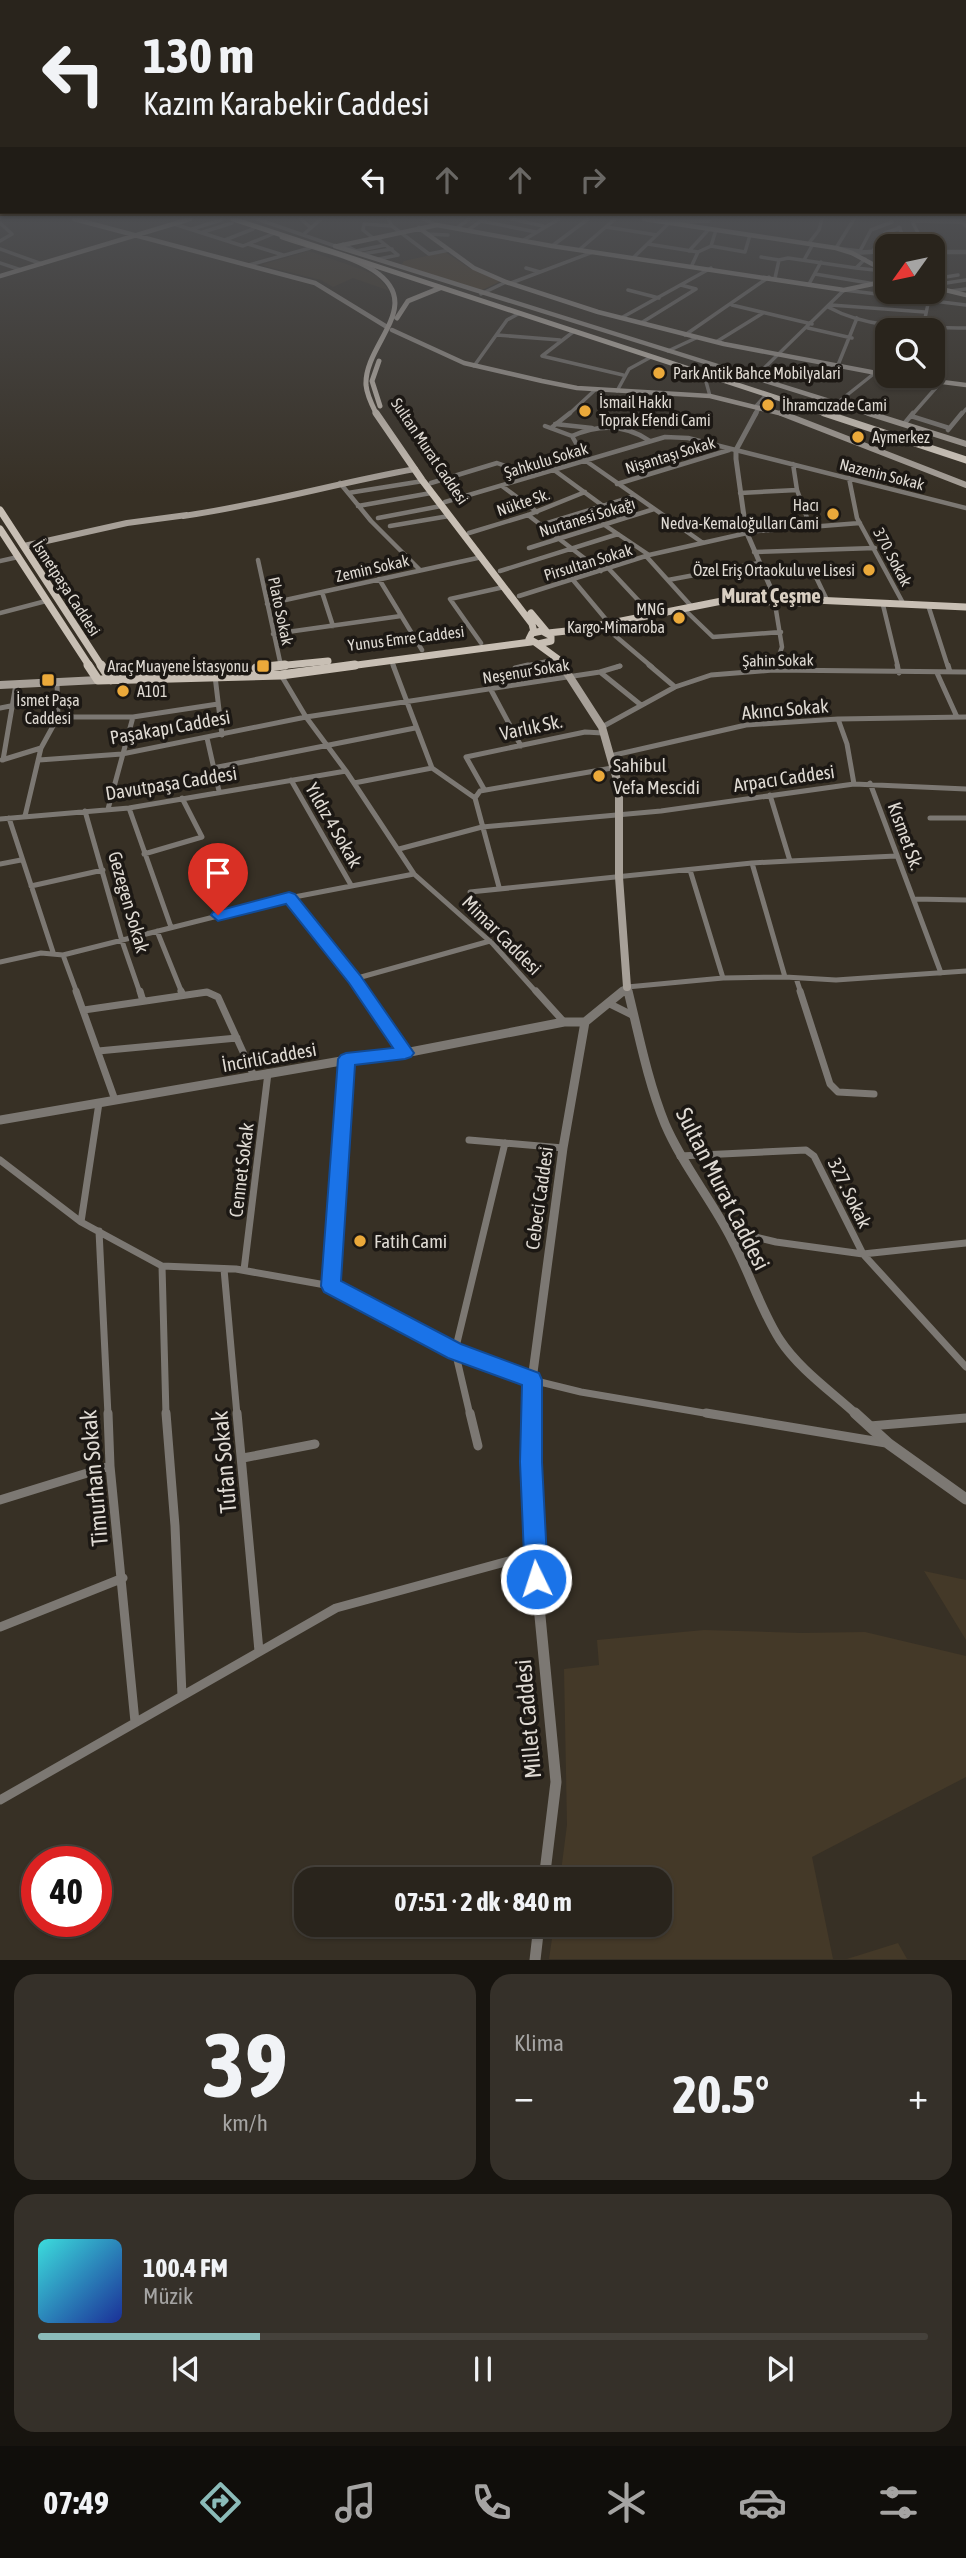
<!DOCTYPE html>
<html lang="tr">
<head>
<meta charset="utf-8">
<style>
	:root { --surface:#29241c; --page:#353029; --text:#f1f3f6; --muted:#a5a4a3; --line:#45413b; --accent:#8bbbb9 }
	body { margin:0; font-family:"Asap Condensed",sans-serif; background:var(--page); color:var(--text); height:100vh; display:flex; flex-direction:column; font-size:26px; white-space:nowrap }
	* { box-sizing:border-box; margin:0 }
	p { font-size:23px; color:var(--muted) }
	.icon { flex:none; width:38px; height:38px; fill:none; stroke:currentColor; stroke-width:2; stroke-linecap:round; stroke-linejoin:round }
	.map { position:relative; height:1960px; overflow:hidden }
	.details { display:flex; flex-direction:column; gap:14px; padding:14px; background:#17140f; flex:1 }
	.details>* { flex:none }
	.top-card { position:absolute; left:0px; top:0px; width:966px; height:214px; box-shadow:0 2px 5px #0004,0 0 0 2px var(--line); background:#29241c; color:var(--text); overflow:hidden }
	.needle { width:46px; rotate:237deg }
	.fabs { position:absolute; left:875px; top:234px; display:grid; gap:14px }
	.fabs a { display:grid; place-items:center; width:70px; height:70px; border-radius:14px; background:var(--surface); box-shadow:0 2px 5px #0004,0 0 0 2px var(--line); font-size:35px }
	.speed { position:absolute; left:21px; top:1846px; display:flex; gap:14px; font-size:35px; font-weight:700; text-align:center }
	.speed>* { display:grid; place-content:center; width:91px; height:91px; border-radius:50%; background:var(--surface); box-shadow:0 2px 5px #0004,0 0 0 2px var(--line); line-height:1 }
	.speed .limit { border:10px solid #d22; background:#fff; color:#111 }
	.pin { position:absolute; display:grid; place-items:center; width:60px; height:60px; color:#fff; margin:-72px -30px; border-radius:50% 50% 50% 0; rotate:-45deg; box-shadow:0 0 7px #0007 }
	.pin .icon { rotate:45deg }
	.me { position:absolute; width:77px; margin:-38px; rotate:356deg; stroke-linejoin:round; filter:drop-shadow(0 0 5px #0008) }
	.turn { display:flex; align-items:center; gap:24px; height:147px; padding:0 28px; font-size:32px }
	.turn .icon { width:91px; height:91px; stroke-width:2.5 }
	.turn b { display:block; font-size:49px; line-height:60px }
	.lanes { display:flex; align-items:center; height:66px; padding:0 28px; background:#0003; justify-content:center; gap:35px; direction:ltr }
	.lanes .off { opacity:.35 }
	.big { font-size:52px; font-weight:700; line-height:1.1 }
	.details .card { flex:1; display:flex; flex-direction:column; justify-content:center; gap:10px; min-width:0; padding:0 24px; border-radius:21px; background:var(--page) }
	.details .dial { align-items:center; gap:0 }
	.dial b { font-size:91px; line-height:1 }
	.song { display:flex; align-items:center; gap:21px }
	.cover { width:84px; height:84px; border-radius:10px; background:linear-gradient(135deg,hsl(180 70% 55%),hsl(230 70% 35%)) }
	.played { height:7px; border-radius:4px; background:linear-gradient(90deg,var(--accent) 25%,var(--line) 25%) }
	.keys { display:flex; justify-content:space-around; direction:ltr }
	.heat { display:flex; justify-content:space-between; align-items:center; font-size:38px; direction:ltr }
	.details .tiles { flex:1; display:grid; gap:14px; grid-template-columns:1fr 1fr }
	.card:last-child { grid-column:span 2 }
	.trip { position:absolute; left:294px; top:1867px; width:378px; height:70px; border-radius:21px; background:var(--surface); box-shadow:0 2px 5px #0004,0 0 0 2px var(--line); font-weight:700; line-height:70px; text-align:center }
	.dock { display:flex; height:112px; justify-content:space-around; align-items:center; background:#100e0b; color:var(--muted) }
	.dock .icon { width:49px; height:49px }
	.dock .current { color:var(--accent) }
	.dock b { font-size:32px; color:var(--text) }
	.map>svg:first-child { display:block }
</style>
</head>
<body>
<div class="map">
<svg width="966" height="1960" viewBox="0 0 966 1960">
	<rect width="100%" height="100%" fill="#373025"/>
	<path fill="#443928" d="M309,251l57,20 11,5 13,15 -37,-13 -20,9 -12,-7 -60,-15z
		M924,1571l42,9v60z
		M704,1630l97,3 64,-1 101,24v121l-154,80 21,102h-284l5,-34h106v-45l-100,-1 7,-54 -3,-156 35,-4 -2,-25z
		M898,1943l9,16h-60z"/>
	<path fill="#503e24" d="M445,252l26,17 30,12 -23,11 -78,-25 4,-6z"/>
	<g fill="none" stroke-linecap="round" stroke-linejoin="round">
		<path stroke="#7c7873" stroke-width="3.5" d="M257,219l78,27
			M301,219l10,9
			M388,219l4,7 37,28 20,-4
			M423,219l14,6
			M512,219l31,7
			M854,219l-18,29 24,3 11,-21 21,-8
			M912,221l13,26
			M913,221l49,1 4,4
			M672,222l37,-1
			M0,223l12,11 -12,7
			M174,224l69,22 32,-13
			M364,224l28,2
			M364,224l-1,6 10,8
			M606,227l51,8
			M899,227l9,20
			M457,228l12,-9
			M192,229l29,-9
			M468,230l13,-9 55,11
			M203,232l29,-9
			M304,234l17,-15
			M427,234l21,1
			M377,238l21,17
			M225,240l28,-11
			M522,241l37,-22
			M809,243l10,-13 3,-11
			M248,244l35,11
			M343,244l19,10 30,-5
			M648,244l50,8
			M552,246l36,-27
			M711,246l34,6 5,-17
			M0,249l42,15
			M579,250l36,-31
			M356,251l29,-6
			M689,251l20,-22
			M873,251l12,-18 15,-5
			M698,252l13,-6 5,-16
			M634,257l34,-33
			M761,257l18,3 -4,18
			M933,257l4,5h-4
			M379,259l19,-4
			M779,260l9,-2 68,10 9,-9
			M804,260l9,-16
			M0,263l21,7
			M249,265l61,-17
			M692,265l6,-13
			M877,266l10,-1
			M526,268l14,4
			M856,268l28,3
			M815,274l60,10
			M933,279l25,-4
			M511,283l82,-31
			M809,284l12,-22
			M933,285l33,-5
			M628,290l31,8
			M951,291l15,-2
			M481,294l25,-12
			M732,305l80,19
			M831,305l94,7
			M828,307c42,23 91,20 138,21
			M621,318l90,-50
			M641,323l55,-34 -15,-4
			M808,328l44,10
			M923,328l6,-29 14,-10
			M573,332l-31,24 81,19
			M497,335l63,5
			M685,335l84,-58
			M716,342l47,-29
			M668,351l28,-13
			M838,365l19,-47
			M474,366l33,-46 11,-6
			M697,372l8,6 5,18
			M755,377l89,-87 122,15
			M617,391l12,-22 22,-12
			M837,403l39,-31
			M756,406l10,-11
			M568,415l27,-25
			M912,415l29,-33
			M961,415l5,-6"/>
		<path stroke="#7c7873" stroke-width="4.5" d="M911,416l38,12
			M555,424l37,4
			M904,424l9,-11
			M545,426l27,10 14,25 117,82
			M551,428l19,-15
			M948,430l14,-17
			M572,436c27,-12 53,-12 78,5
			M793,464l4,26 13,36
			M554,470l67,49
			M849,478l8,40 46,85
			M340,483l31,38 49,49
			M431,483l66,-20 37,13
			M617,484l112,-34
			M502,486l35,26
			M348,493l75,-12
			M740,493l57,-3
			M445,502l220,-65 23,1 278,70
			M358,506l73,-13
			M528,515l73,56
			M378,518l63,-12
			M603,524l46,31
			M541,525l94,-29
			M390,526l59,-10
			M746,532l114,-9
			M469,533l59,-18 57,-23
			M529,548l125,-39
			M754,552l121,-4
			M646,556l46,51
			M258,560l23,106
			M0,561l18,-4
			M609,569l43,46
			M500,571l118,-37
			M815,575l12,25
			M379,579l43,71
			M573,580l36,43
			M668,580l91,-17
			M322,592l11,34
			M519,596l130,-41 98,-22
			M267,604l215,-47
			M775,604l7,43 -7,20
			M883,605l15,62
			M929,608l19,59
			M687,612l26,25 68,-5
			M0,613l46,-12
			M606,628l46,39
			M273,634l128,-18
			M481,643l-31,-44 54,-12
			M391,659l3,8
			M520,667l38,-8
			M617,667l3,-1"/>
		<path stroke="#7c7873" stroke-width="5" d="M393,665l39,103 43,30
			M649,665l26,22
			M897,665l2,8
			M948,665l2,7
			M515,668l13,-3
			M773,670l3,-5
			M600,672l20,-6
			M937,673l20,44
			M281,675l25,42 40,54 68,103 79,70 44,49
			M215,676l7,59
			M491,690l30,56
			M0,708l56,-11
			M58,717h75l85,-13
			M838,719l9,25 7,40
			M602,727l73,-40 36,-12 62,-5 193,2
			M207,738l12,53
			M610,756l136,-31 92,-6 128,-2
			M2,760l39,-12
			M3,760l13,-76
			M39,760l83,-6 184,-37 294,-45 41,33
			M213,768l202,-40
			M291,780l60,105
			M354,783l78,-15
			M870,783l71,190
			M484,789l-18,-32 119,-25 18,1
			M129,808l42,119
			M108,809l25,-92
			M85,811l37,130 18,52
			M25,816l16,-68 17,-31 -1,-35
			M9,818l44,134
			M930,818h36
			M0,819l129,-11 217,-37
			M399,849l83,-22 179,-16 193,-27 112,5
			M144,854l58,-17 -20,-39
			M790,861l106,-5
			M752,863l38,-2 -20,-66
			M0,864l21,-4
			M31,886l72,-16
			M499,887l-24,-89 5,-7 132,-23
			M470,892l282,-29 33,114 -62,1
			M289,898l75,95
			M914,899l52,1
			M157,931l25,62
			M63,955l14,38
			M0,962l41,-9 22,2 226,-57 125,-24
			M785,977l51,3 130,-9
			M796,978l5,15
			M354,979l136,-38
			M627,987l96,-9 -33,-108
			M201,993h8"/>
		<path stroke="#7c7873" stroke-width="7" d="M76,991l39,109
			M140,991l3,10
			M181,991l2,4
			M362,991l43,62
			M536,991l28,31
			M800,991l30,93 8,8 36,2
			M610,1004l24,12
			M84,1010l123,-18 11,5 36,79
			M98,1051l139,-13
			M469,1140l94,8
			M680,1156l126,-6 8,6 49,98 103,113
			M0,1160l81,62 81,44 74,3 95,17 124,65 77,29 49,12 135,23
			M81,1222l18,-119
			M727,1230l49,12 87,12 103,-11
			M99,1231l9,184
			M162,1266l4,149
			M224,1269l13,146
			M244,1270l24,-197
			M331,1286l16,-226
			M470,1415l-15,-64 50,-208"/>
		<path stroke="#7c7873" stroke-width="9" d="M108,1413l2,53 25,256
			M166,1413l9,113 7,170
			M237,1413l22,238
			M470,1413l8,33
			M706,1413l180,30
			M870,1426l96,-8
			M243,1458l72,-14
			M0,1500l110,-34
			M0,1627l123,-49
			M0,1800l336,-192 198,-54"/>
		<path stroke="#7c7873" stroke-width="4.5" d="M933,252h33
			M852,253l35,-2
			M755,415l4,-8"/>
		<path stroke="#7c7873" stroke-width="5" d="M756,413l-20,37v9l10,72 26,60"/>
		<path stroke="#7c7873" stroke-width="7" d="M621,993l6,-6 1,6"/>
		<path stroke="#7c7873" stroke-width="9" d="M628,991c11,45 20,91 37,133 18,42 47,76 67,116 18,33 28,69 48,100 19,29 52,52 77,75
			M585,1022l38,-31
			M0,1120l347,-60 58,-7 159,-31h21
			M532,1415v-35l31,-232 22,-126"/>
		<path stroke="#7c7873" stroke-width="11" d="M532,1413l2,141 22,228 -12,98
			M855,1413l34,31 77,55
			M535,1960l4,-35"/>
		<path stroke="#a7a098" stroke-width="4.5" d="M74,219l241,64 72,44
			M644,219l192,29 16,5 35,19
			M419,228l55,40 32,14 92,30 126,32 163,31
			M335,246l539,169
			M338,246l99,-21 115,21 292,44 43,-9
			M0,276l190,-57
			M933,287l33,8
			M392,330l72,33 78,18 35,7 133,8 77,19
			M896,376l70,9"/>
		<path stroke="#a7a098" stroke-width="6" d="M781,413l185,72
			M868,413l98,31
			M183,516c78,-11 154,-33 232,-47
			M24,546l103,-23 60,-8
			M558,659l5,8"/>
		<path stroke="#a7a098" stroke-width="8" d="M562,665l40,62 17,60v90l8,110
			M0,685l98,-5"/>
		<path stroke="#c8bfb4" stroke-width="5" d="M282,237c30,11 64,16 91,33 54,35 -9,73 -7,115 1,11 6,20 11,30
			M397,318l11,-17 32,-13
			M379,361l-7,20 8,25"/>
		<path stroke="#c8bfb4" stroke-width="7" d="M376,413l46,67 110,144 2,8
			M0,510l102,157
			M0,529l90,138
			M749,601l50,2
			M531,613l15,18
			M542,631l9,5v5l-13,3 -9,-5 3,-6z
			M548,633l28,-3 196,-39 42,9 152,7
			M536,643l22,16
			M267,667l61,-6
			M342,667l189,-25"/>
		<path stroke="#c8bfb4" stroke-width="9" d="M88,665l10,15
			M101,665l10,15
			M256,668l29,-3
			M98,680l183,-5 74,-10"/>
		<path stroke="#d6cdc1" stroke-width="5" d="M233,219l596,196"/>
		<path stroke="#d6cdc1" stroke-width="7" d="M824,413l142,47"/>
	</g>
	<linearGradient id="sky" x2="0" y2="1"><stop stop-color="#1e1a14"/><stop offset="0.44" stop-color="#4d4e51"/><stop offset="1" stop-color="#4d4e51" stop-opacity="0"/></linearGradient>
	<rect width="966" height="494" fill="url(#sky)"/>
	<path fill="#1a73e8" stroke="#114b97" stroke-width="2" d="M289,892l6,2 65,81 54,78 -3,4 -6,2 -50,6 -14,216 120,63 78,29 3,7v82l6,117 -4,8 -8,3 -8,-3 -3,-8 -5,-117 2,-77 -74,-27 -124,-66 -3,-6 17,-227 3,-4 5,-2 47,-5 -44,-65 -63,-79 -68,17 -7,-6 2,-3z"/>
	<g fill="#eba93a" stroke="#1c1814" stroke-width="2.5">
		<circle cx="659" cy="373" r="7"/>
		<circle cx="768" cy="405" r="7"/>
		<circle cx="585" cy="411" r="7"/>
		<circle cx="858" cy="437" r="7"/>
		<circle cx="833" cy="514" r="7"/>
		<circle cx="869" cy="570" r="7"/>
		<circle cx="679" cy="618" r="7"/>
		<rect x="256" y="659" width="14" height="14" rx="3.5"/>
		<rect x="41" y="673" width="14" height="14" rx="3.5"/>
		<circle cx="123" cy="691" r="7"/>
		<circle cx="599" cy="776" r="7"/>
		<circle cx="360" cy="1241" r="7"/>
	</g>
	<g text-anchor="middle" stroke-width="7" stroke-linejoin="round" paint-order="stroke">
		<g font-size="16" fill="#dfdad3" stroke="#1c1814" text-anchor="start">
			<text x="673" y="379">Park Antik Bahce Mobilyalari</text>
			<text x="599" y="408">İsmail Hakkı<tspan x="599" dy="18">Toprak Efendi Cami</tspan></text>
			<text x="782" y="411">İhramcızade Cami</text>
			<text x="872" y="443">Aymerkez</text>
			<text x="819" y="511" text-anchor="end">Hacı<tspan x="819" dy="18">Nedva-Kemaloğulları Cami</tspan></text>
			<text x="855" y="576" text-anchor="end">Özel Eriş Ortaokulu ve Lisesi</text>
			<text x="665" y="615" text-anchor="end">MNG<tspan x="665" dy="18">Kargo-Mimaroba</tspan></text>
			<text x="249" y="672" text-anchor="end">Araç Muayene İstasyonu</text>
			<text x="137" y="697">A101</text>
			<text x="48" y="706" text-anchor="middle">İsmet Paşa<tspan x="48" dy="18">Caddesi</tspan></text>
		</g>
		<g font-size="16" fill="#dfdad3" stroke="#1c1814">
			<text transform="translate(430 451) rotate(56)" y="6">Sultan Murat Caddesi</text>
			<text transform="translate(670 455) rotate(-17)" y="6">Nişantaşı Sokak</text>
			<text transform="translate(546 460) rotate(-17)" y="6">Şahkulu Sokak</text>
			<text transform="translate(882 474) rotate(14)" y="6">Nazenin Sokak</text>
			<text transform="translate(523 502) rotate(-19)" y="6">Nükte Sk.</text>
			<text transform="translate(587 517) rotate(-17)" y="6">Nurtanesi Sokağı</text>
			<text transform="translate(893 557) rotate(62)" y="6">370. Sokak</text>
			<text transform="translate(588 562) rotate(-17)" y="6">Pirsultan Sokak</text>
			<text transform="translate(372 568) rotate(-13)" y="6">Zemin Sokak</text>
			<text transform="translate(67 588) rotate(57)" y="6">İsmetpaşa Caddesi</text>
			<text transform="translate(281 611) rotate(78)" y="6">Plato Sokak</text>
			<text transform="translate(406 638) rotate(-7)" y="6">Yunus Emre Caddesi</text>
			<text transform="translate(778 660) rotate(-1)" y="6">Şahin Sokak</text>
			<text transform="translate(526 671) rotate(-9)" y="6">Neşenur Sokak</text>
		</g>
		<g font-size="19" fill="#dfdad3" stroke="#1c1814">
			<text transform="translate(785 709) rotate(-5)" y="7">Akıncı Sokak</text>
			<text transform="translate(170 727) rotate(-10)" y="7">Paşakapı Caddesi</text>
			<text transform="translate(531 727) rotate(-12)" y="7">Varlık Sk.</text>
			<text transform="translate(784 778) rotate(-8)" y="7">Arpacı Caddesi</text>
			<text transform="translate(171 783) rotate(-9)" y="7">Davutpaşa Caddesi</text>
			<text transform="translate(334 825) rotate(60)" y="7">Yıldız 4 Sokak</text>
			<text transform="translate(906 836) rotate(70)" y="7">Kısmet Sk.</text>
			<text transform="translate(129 902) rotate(74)" y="7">Gezegen Sokak</text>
			<text transform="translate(502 935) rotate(45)" y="7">Mimar Caddesi</text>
			<text transform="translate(269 1057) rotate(-10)" y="7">İncirliCaddesi</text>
			<text transform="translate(241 1170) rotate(-83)" y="7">Cennet Sokak</text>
			<text transform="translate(850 1193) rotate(64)" y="7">327. Sokak</text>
			<text transform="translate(539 1198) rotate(-82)" y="7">Cebeci Caddesi</text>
		</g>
		<g font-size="19" fill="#dfdad3" stroke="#1c1814" text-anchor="start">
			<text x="613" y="772">Sahibul<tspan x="613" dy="22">Vefa Mescidi</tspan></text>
			<text x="374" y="1248">Fatih Cami</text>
		</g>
		<g font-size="21" font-weight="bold" fill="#d9cfc2" stroke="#1c1814">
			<text x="771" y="603">Murat Çeşme</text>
		</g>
		<g font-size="23" fill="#dfdad3" stroke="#1c1814">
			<text transform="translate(723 1189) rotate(63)" y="8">Sultan Murat Caddesi</text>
			<text transform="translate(224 1462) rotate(-95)" y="8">Tufan Sokak</text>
			<text transform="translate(94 1478) rotate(-95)" y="8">Timurhan Sokak</text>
			<text transform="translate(528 1719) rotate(-95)" y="8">Millet Caddesi</text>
		</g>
	</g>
</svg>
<div class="fabs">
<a><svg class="needle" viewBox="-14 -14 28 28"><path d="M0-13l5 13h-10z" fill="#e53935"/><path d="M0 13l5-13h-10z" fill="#a5a4a3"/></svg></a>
<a><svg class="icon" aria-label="search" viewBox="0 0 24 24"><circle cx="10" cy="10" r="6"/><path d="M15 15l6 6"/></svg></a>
</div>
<div class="speed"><div class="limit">40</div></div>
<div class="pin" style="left:218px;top:915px;background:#d93025"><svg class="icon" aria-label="arrive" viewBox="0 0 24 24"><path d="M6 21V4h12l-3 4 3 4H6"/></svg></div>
<svg class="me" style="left:536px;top:1579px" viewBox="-20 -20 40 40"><circle r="17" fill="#1a73e8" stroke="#fff" stroke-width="3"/><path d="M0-11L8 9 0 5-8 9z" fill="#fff"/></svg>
<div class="trip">07:51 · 2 dk · 840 m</div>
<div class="top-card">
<div class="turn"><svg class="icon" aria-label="left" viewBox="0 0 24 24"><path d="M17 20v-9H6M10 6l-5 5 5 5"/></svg><div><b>130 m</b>Kazım Karabekir Caddesi</div></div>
<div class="lanes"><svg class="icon" aria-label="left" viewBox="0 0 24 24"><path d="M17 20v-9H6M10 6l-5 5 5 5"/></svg><svg class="icon off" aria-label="ahead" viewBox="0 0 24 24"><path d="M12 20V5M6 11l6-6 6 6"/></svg><svg class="icon off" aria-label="ahead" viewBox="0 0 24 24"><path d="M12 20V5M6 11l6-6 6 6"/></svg><svg class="icon off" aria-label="right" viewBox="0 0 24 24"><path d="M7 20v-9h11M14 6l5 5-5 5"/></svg></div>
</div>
</div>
<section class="details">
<div class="tiles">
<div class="card dial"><b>39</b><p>km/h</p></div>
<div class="card"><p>Klima</p>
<div class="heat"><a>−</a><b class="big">20.5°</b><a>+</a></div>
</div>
<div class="card">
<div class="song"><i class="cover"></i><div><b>100.4 FM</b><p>Müzik</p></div></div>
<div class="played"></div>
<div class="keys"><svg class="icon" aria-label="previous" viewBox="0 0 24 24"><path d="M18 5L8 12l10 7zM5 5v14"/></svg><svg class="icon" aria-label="pause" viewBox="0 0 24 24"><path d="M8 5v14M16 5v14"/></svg><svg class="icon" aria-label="next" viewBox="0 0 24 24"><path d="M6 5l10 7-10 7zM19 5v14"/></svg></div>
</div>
</div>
</section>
<nav class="dock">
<b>07:49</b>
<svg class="icon current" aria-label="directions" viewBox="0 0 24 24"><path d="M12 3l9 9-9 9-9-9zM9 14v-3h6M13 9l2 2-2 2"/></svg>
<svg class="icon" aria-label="music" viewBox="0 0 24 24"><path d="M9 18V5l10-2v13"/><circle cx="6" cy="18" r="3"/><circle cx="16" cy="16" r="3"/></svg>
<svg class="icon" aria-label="phone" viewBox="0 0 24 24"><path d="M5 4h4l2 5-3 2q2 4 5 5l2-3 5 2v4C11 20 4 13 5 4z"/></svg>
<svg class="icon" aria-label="climate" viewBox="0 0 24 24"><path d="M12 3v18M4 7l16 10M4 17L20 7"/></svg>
<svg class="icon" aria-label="car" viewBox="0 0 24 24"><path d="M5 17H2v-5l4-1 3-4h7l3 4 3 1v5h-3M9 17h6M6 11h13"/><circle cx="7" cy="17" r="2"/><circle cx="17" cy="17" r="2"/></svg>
<svg class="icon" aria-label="filters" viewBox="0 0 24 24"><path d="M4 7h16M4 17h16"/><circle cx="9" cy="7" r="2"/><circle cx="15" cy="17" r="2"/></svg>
</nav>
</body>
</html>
